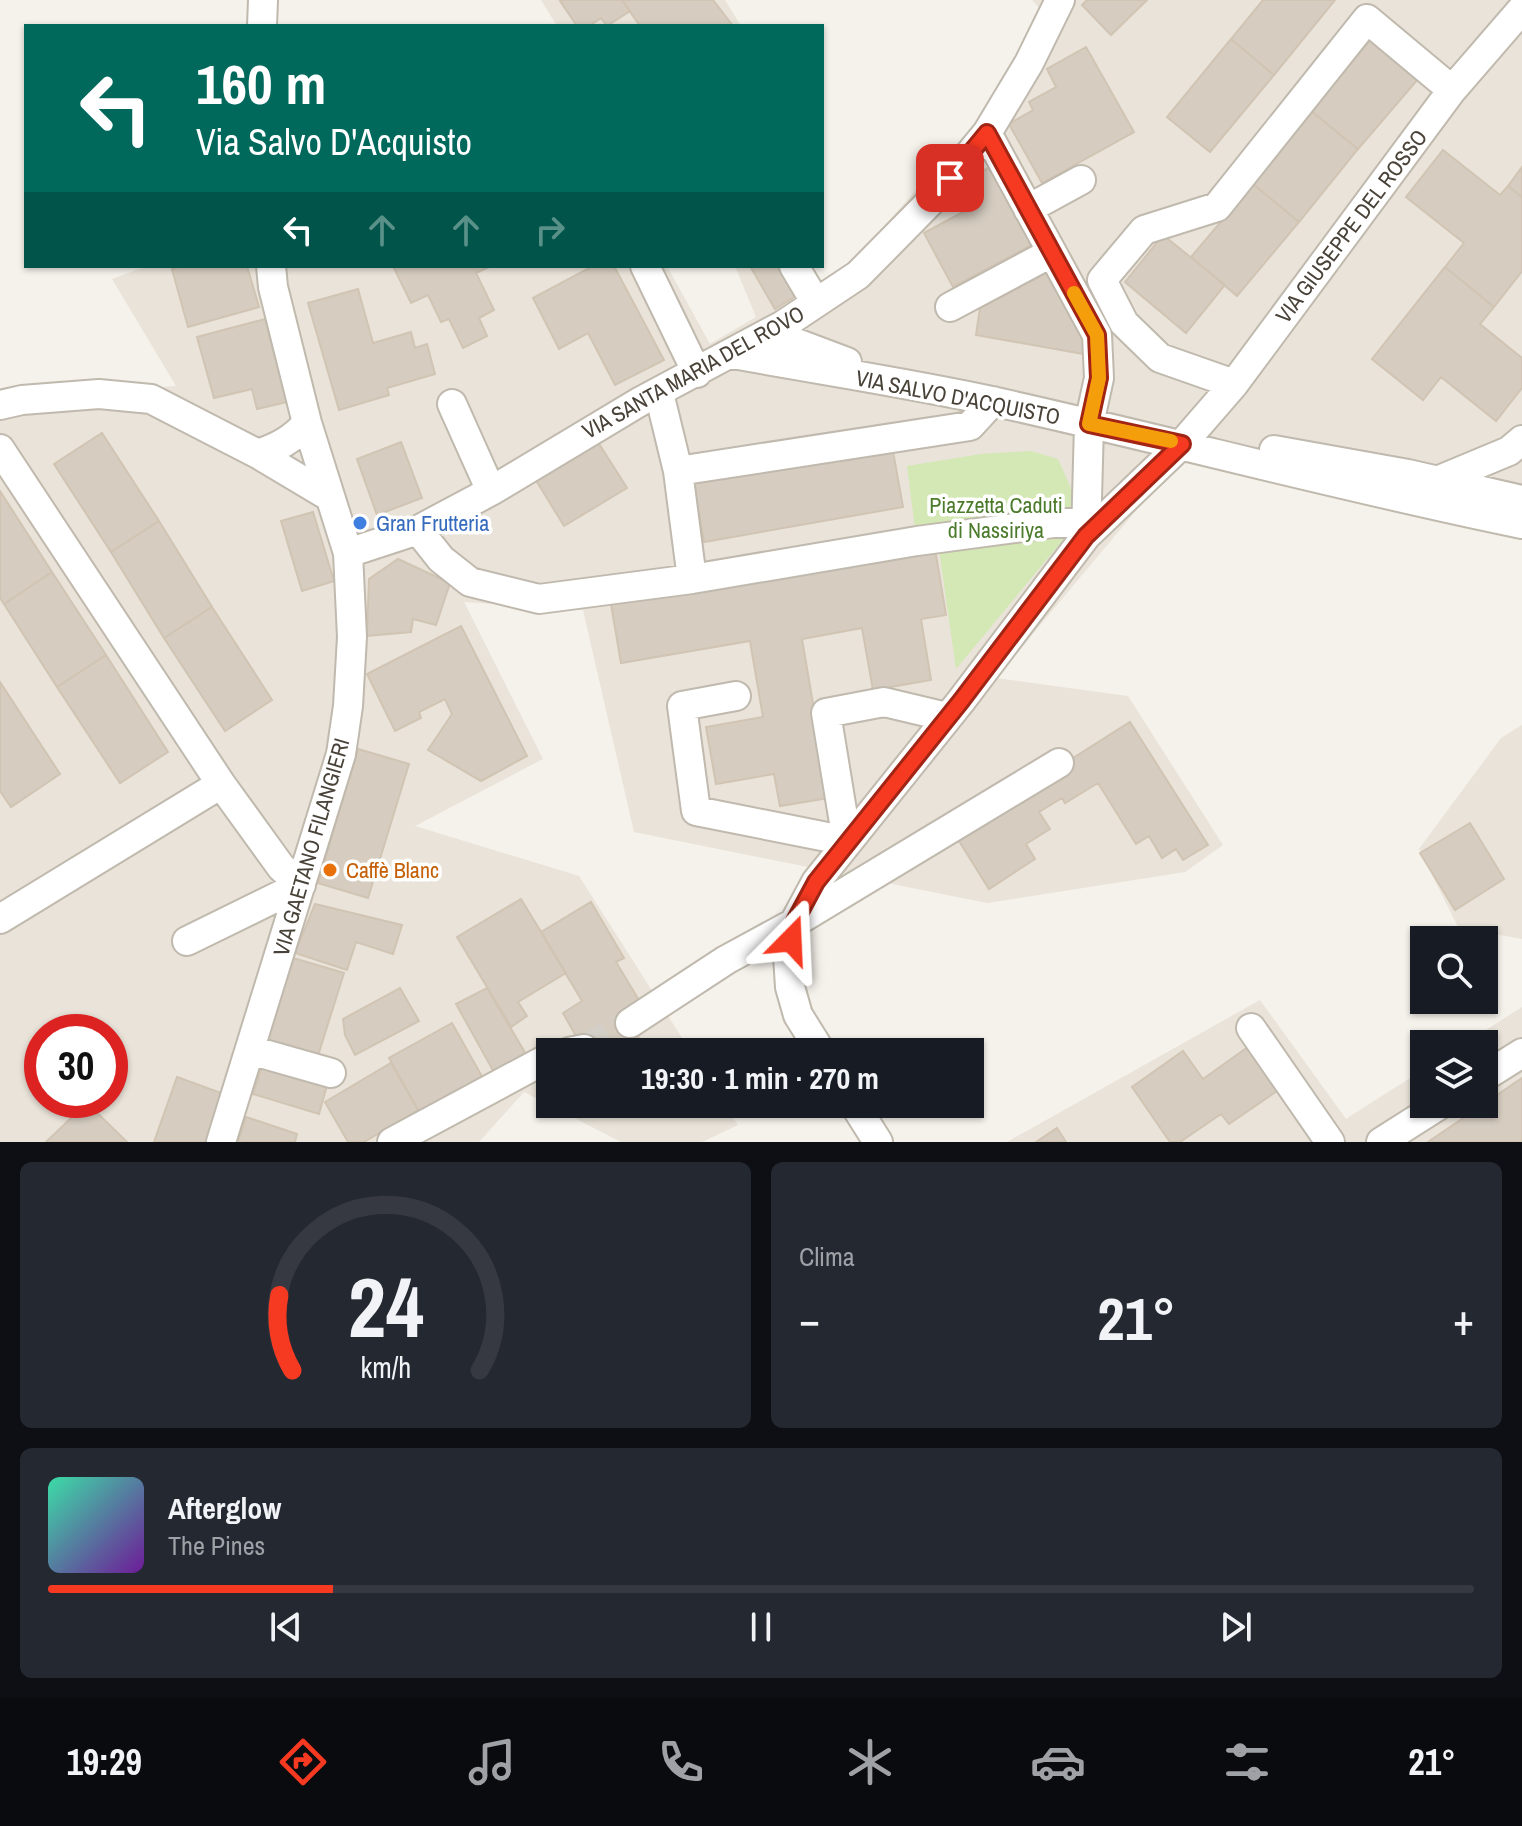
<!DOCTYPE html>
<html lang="it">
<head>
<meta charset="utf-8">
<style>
	:root { --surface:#171b24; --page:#242831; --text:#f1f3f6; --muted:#9ea1a6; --line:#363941; --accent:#f63921 }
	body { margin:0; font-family:"Archivo Narrow",sans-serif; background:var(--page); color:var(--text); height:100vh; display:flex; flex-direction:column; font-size:30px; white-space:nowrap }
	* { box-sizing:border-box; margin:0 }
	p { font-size:26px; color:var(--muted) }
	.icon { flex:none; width:44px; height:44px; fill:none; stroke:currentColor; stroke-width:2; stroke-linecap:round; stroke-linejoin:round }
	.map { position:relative; height:1142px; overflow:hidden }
	.side { display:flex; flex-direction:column; gap:20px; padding:20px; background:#0d0f14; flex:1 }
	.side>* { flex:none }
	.top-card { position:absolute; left:24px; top:24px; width:800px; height:244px; border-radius:0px; box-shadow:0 2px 6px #0004; background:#00695c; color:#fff; overflow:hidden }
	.controls { position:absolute; left:1410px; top:926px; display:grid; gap:16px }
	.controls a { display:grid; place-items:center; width:88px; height:88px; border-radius:0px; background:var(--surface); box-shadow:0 2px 6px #0004; font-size:40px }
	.speed { position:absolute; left:24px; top:1014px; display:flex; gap:16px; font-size:40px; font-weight:700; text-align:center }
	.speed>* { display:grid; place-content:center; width:104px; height:104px; border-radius:50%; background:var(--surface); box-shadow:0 2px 6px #0004; line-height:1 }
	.speed .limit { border:12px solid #d22; background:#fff; color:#111 }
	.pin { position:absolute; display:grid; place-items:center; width:68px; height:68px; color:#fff; margin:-34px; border-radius:16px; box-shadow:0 4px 12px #0006 }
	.me { position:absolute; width:88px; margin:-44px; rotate:21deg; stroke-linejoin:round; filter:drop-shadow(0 0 6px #0008) }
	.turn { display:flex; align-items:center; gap:28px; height:168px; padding:0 40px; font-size:36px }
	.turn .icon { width:104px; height:104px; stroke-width:2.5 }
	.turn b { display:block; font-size:56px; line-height:68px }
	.lanes { display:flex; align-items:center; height:76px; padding:0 40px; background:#0003; justify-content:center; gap:40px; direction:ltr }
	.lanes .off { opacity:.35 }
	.big { font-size:60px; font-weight:800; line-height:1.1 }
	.side .tile { flex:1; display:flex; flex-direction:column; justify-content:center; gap:12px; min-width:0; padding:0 28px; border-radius:12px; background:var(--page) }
	.side .dial { align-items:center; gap:0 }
	.dial svg { height:208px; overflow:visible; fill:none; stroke:var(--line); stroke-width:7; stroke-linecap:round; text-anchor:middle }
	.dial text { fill:var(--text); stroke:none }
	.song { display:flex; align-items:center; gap:24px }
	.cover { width:96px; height:96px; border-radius:12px; background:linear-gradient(135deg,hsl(160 70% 55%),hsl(280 70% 35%)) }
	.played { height:8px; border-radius:4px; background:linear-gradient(90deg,var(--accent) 20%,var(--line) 20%) }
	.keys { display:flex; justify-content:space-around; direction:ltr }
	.heat { display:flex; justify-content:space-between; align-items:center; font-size:44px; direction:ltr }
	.side .tiles { flex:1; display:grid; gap:20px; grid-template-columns:1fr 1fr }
	.tile:last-child { grid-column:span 2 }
	.trip { position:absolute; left:536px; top:1038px; width:448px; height:80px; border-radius:0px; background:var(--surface); box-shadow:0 2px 6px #0004; font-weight:800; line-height:80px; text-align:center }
	.menu { display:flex; height:128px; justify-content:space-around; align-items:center; background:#090b0e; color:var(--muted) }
	.menu .icon { width:56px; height:56px }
	.menu .selected { color:var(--accent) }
	.menu b { font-size:36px; color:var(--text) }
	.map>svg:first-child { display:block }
</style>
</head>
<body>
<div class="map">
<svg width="1522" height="1142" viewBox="0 0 1522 1142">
	<rect width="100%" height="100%" fill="#f5f1eb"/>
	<path fill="#e9e3d9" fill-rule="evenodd" d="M541,0h184l16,26h-184z
		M1032,0h490v533l-342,-75 -184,220 132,18 95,149 -38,27 -198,31 -353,-71 -51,-222 -119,-8 79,157 -128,67 164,50 112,176h-141v52h174l14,21 -36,17h-81l-97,-50 -45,50h-479v-735l37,-11 139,-10 -64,-107 35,-13h520l43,78 46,-27 -21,-51h74l11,17 35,-24 131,-148 54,-102zM42,1032h68v68h-68z
		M1522,725v214l-64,-12 -39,-78 82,-111z
		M1260,1000l86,119 78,-50v35h60v-60h-20l58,-37v135h-515z"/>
	<path fill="#d3e8b4" d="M1031,451l27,8 22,50 -18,32 -106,128 -17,-120 -21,3 -11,-86 74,-12z"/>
	<path fill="#d6cdc0" stroke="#d1c4b3" stroke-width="2" d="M562,0h60l8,11 -23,15 -6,-8 -12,8h-12l-17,-25z
		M622,0h91l20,26h-93z
		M1087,0h60l-36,35 -29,-30z
		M1263,0h72l-61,75 -43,-36z
		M1377,32l47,40 -66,77 -47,-38z
		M1231,39l43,36 -64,77 -43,-35z
		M1086,47l48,85 -92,51 -33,-59 24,-14 -4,-8 27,-15 -9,-18z
		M1311,111l47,38 -59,73 -46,-38z
		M1443,150l57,45 8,-9 14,11v74l-28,36 -49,-40 19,-24 -58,-46z
		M999,162l42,78 -88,47 -29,-54 41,-22 -13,-23z
		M1522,167v30l-14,-11z
		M1253,184l46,38 -62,74 -46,-39z
		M1163,235l62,50 -39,48 -61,-51z
		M181,266h66l12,41 -71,20 -16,-58z
		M399,266h92l-15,7 18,37 -15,8 8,18 -24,12 -14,-29 -8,3 -13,-27 -17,8 -17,-35z
		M593,266h21l50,94 -49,25 -27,-52 -29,16 -26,-51z
		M750,266h33l16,28 -24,15z
		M1445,267l49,40 -14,17 42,34v30l-26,33 -55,-44 -18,23 -51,-41z
		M1056,268l35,66 -2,21 -113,-20 4,-27z
		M358,289l15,54 38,-11 4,16 12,-4 8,30 -48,14 2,7 -50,15 -31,-107z
		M265,319l22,83 -30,7 -5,-20 -38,9 -17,-61z
		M102,433l57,88 -48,31 -57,-88z
		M596,439l31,49 -63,38 -30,-49z
		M401,442l21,56 -45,17 -20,-56z
		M892,446l11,61 -199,35 -11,-62z
		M0,491l52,81 -48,32 -4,-6z
		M313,512l21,69 -32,10 -21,-70z
		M159,521l53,86 -48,31 -53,-86z
		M935,549l11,66 -25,4 10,61 -58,10 -11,-62 -60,11 27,159 -49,8 -6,-32 -58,10 -10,-57 57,-10 -13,-76 -129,22 -10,-59z
		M398,559l52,24 -14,42 -23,-6 -2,13 -44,4 2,-57z
		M52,572l54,83 -49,32 -53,-83z
		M212,607l60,93 -47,31 -61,-93z
		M461,626l66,130 -46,25 -53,-31 24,-36 -7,-15 -26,13 2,6 -26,13 -28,-57z
		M106,655l62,97 -48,31 -63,-96z
		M0,682l60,92 -49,33 -11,-16z
		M1130,722l78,123 -25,15 -7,-11 -14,9 -13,-22 -13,8 -38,-61 -33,20 -3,-5 -23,14 11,17 -24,15 9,15 -46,30 -30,-48 29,-18 -5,-8z
		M358,749l51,15 -41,134 -50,-15z
		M1470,823l34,56 -49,31 -35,-57z
		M521,899l45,74 -48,29 9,14 -16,11 -54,-90z
		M591,902l33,56 -8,4 24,40 -16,10 23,40h-62l-22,-39 19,-12 -41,-69z
		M315,904l87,21 -9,29 -37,-12 -9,28 -52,-17z
		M293,958l51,15 -28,89 -51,-15z
		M400,988l19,33 -64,34 -10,-20 -2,-16z
		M487,988l40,68 -32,18 -39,-70z
		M452,1023l32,57 -63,35 -32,-57z
		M1248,1047l29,44 -48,33 -8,-10 -41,28h-10l-38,-55 51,-36 20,28z
		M263,1063l65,19 -9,32 -66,-20z
		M391,1063l27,47 -54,32h-16l-23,-40z
		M177,1077l47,17 -17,48h-53z
		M1522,1078v64h-94z
		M87,1103l40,39h-81z
		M246,1117l51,17 -2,8h-57z
		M1057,1128l9,14h-30z"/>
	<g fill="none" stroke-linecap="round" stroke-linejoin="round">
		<path stroke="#d3cec7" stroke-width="28" stroke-dasharray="28 14" stroke-linecap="butt" d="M584,1049l46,-26"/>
		<defs>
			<path id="minor" d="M262,26l1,-26
				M987,133l110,202 2,43 -10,46 -3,112
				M1028,209l53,-29
				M645,266l52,107
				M794,266l22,37
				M950,307l101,-54
				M770,333l77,29
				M733,354c87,16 176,29 263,48 176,39 349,86 526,122
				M1234,384l-74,-26 -36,-35 -22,-43 42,-50 73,-23 150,-188 85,71
				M659,393l19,78 14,108
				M452,404l39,87
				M0,405l22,-5 77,-6 52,5 107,55 72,43
				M0,449l221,335 60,83 20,18 -114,56
				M1274,450l134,24 114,26
				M258,454c20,-7 34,-14 49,-31
				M678,471l292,-45 23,-25
				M1437,481l72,-30 13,-11
				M418,530l23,29 29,23 69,17 153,-20 225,-38 136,-18h19l14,13
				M348,553l70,-23 73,-39 150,-90 142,-76 75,-50 74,-75 55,-67 42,-70 31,-63
				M736,696l-54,10 14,105 151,30 -21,-128 58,-11 63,15
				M0,919l221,-135
				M630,1023l96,-63 68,-37 265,-160
				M1251,1028l79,114
				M250,1050l81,23
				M569,1052l15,-3
				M821,1052l-23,-37 -8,-28 -2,-31 6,-33 22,-41 145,-181 125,-165 96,-92 52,-60 218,-294 70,-81
				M1484,1077l38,-24
				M854,1104l24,38
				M221,1142l120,-388 7,-48 4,-69 -4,-84 -41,-130 -34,-136 -2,-21
				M392,1142l158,-85
				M1381,1142l60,-38"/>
		</defs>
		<use href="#minor" stroke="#c0b9ad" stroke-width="32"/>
		<use href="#minor" stroke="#fff" stroke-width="28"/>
	</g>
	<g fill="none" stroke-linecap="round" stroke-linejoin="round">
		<defs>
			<path id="route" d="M791,940l3,-17 22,-41 145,-181 125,-165 96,-92 -93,-20 10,-46 -2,-43 -110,-202 -37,45"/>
		</defs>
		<use href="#route" stroke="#a02515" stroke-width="20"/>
		<use href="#route" stroke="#f63921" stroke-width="14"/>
		<path stroke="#f59e0b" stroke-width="14" d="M1074,293l23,42 2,43 -10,46 82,17"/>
	</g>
	<circle fill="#3f7fe0" stroke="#fff" stroke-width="3" cx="360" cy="523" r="8"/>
	<circle fill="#e8710a" stroke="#fff" stroke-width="3" cx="330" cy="870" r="8"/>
	<g text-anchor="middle" stroke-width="7" stroke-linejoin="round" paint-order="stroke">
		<g font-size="22" fill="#494238" stroke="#fff">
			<text transform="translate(1351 226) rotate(-53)" y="8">VIA GIUSEPPE DEL ROSSO</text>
			<text transform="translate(693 372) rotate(-29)" y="8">VIA SANTA MARIA DEL ROVO</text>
			<text transform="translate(958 397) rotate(11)" y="8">VIA SALVO D'ACQUISTO</text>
			<text transform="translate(311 847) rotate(-74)" y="8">VIA GAETANO FILANGIERI</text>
		</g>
		<g font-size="22" fill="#4c7b2c" stroke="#fff">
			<text x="996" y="513">Piazzetta Caduti<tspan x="996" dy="25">di Nassiriya</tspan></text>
		</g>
		<g font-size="22" fill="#366cbe" stroke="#fff" text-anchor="start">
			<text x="376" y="531">Gran Frutteria</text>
		</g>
		<g font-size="22" fill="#c56008" stroke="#fff" text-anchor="start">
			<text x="346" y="878">Caffè Blanc</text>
		</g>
	</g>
</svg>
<div class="controls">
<a><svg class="icon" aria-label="search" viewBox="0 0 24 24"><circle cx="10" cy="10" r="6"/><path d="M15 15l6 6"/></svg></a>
<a><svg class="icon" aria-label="layers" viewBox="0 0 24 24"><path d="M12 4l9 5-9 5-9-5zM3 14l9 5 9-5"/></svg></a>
</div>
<div class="speed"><div class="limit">30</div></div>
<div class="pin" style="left:950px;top:178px;background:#d93025"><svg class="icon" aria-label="arrive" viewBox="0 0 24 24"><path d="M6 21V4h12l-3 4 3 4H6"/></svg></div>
<svg class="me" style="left:791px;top:940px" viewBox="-20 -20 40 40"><path d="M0-17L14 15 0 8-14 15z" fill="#f63921" stroke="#fff" stroke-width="4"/></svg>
<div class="trip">19:30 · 1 min · 270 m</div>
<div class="top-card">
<div class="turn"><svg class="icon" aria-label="left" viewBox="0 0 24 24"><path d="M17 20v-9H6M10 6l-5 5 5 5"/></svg><div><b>160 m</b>Via Salvo D'Acquisto</div></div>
<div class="lanes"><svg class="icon" aria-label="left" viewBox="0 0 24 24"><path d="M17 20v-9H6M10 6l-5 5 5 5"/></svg><svg class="icon off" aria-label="ahead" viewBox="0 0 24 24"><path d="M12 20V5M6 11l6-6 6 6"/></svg><svg class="icon off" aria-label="ahead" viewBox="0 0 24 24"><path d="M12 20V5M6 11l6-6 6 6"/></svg><svg class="icon off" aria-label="right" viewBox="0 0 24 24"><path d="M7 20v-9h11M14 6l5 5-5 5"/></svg></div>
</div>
</div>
<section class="side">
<div class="tiles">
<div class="tile dial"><svg viewBox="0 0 100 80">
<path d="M14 69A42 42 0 1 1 86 69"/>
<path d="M14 69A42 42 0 0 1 9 40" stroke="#f63921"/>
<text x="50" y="56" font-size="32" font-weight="700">24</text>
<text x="50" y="72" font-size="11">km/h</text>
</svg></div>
<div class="tile"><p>Clima</p>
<div class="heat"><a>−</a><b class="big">21°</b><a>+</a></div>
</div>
<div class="tile">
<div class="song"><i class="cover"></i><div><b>Afterglow</b><p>The Pines</p></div></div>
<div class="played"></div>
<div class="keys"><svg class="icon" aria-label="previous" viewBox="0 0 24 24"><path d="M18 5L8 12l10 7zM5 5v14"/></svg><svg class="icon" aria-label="pause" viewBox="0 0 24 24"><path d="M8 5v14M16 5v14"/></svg><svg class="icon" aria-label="next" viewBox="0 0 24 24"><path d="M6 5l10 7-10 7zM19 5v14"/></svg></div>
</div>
</div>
</section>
<nav class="menu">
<b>19:29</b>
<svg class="icon selected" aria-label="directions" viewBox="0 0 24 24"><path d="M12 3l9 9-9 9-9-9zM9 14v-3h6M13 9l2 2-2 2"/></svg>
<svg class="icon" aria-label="music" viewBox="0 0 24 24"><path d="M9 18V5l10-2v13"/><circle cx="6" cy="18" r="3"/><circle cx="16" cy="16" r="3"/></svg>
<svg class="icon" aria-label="phone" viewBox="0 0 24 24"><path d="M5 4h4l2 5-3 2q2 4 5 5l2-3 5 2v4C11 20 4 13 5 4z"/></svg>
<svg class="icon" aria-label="climate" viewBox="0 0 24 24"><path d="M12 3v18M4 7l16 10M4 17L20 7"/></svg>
<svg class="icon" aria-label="car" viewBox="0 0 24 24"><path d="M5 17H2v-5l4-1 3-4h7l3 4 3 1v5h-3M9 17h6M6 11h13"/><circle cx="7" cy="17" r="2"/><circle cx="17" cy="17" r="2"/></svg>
<svg class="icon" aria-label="filters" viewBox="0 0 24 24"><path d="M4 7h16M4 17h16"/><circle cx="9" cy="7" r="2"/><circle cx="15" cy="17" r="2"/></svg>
<b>21°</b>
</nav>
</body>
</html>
